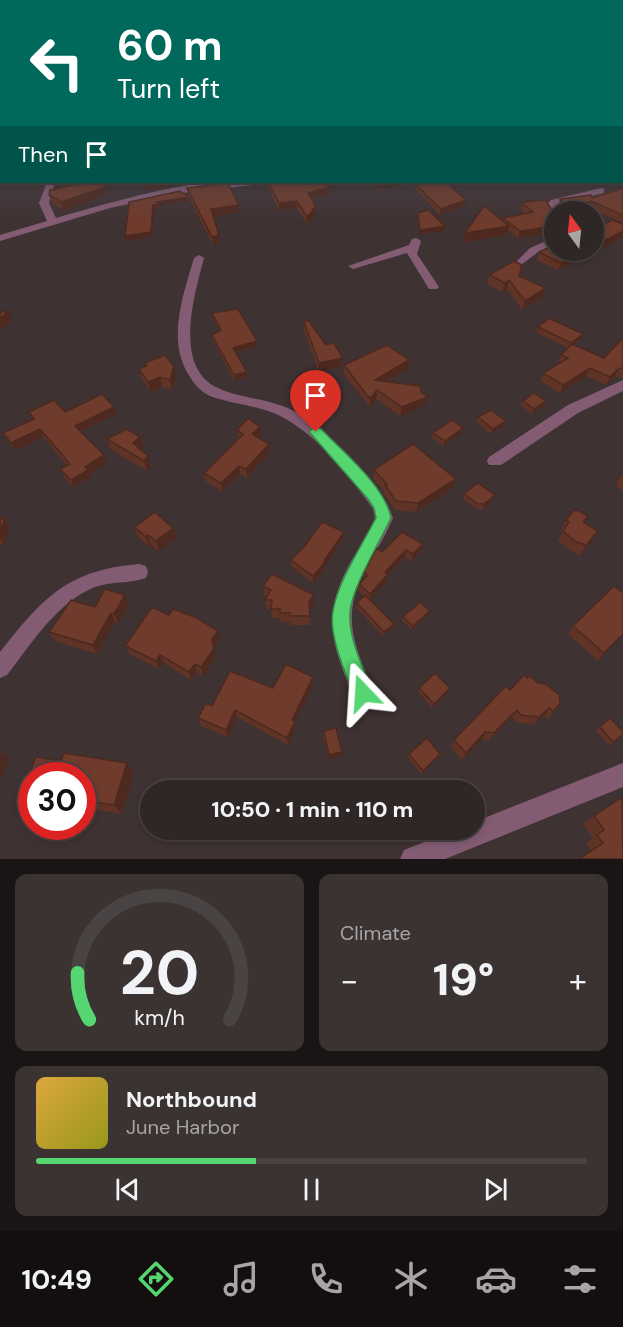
<!DOCTYPE html>
<html lang="en">
<head>
<meta charset="utf-8">
<style>
	:root { --surface:#2f2626; --page:#3b3232; --text:#f1f3f6; --muted:#a7a5a7; --line:#4a4343; --accent:#56d671 }
	body { margin:0; font-family:"DM Sans",sans-serif; background:var(--page); color:var(--text); height:100vh; display:flex; flex-direction:column; font-size:22px; white-space:nowrap }
	* { box-sizing:border-box; margin:0 }
	p { font-size:20px; color:var(--muted) }
	.icon { flex:none; width:33px; height:33px; fill:none; stroke:currentColor; stroke-width:2; stroke-linecap:round; stroke-linejoin:round }
	.map { position:relative; height:859px; overflow:hidden }
	.sheet { display:flex; flex-direction:column; gap:15px; padding:15px; background:#1a1515; flex:1 }
	.sheet>* { flex:none }
	.top-card { position:absolute; left:0px; top:0px; width:624px; height:183px; box-shadow:0 3px 9px #0003,0 0 0 2px var(--line); background:#00695c; color:#fff; overflow:hidden }
	.needle { width:39px; rotate:345deg }
	.tools { position:absolute; left:544px; top:201px; display:grid; gap:12px }
	.tools a { display:grid; place-items:center; width:60px; height:60px; border-radius:50%; background:var(--surface); box-shadow:0 3px 9px #0003,0 0 0 2px var(--line); font-size:30px }
	.speed { position:absolute; left:18px; top:762px; display:flex; gap:12px; font-size:30px; font-weight:700; text-align:center }
	.speed>* { display:grid; place-content:center; width:78px; height:78px; border-radius:50%; background:var(--surface); box-shadow:0 3px 9px #0003,0 0 0 2px var(--line); line-height:1 }
	.speed .limit { border:9px solid #d22; background:#fff; color:#111 }
	.pin { position:absolute; display:grid; place-items:center; width:51px; height:51px; color:#fff; margin:-62px -26px; border-radius:50% 50% 50% 0; rotate:-45deg; box-shadow:0 0 6px #0007 }
	.pin .icon { rotate:45deg }
	.me { position:absolute; width:66px; margin:-33px; rotate:340deg; stroke-linejoin:round; filter:drop-shadow(0 0 4px #0008) }
	.turn { display:flex; align-items:center; gap:21px; height:126px; padding:0 18px; font-size:27px }
	.turn .icon { width:78px; height:78px; stroke-width:2.5 }
	.turn b { display:block; font-size:42px; line-height:51px }
	.then { display:flex; align-items:center; height:57px; padding:0 18px; background:#0003; gap:12px; font-size:22px }
	.big { font-size:45px; font-weight:800; line-height:1.1 }
	.sheet .card { flex:1; display:flex; flex-direction:column; justify-content:center; gap:9px; min-width:0; padding:0 21px; border-radius:12px; background:var(--page) }
	.sheet .dial { align-items:center; gap:0 }
	.dial svg { height:156px; overflow:visible; fill:none; stroke:var(--line); stroke-width:7; stroke-linecap:round; text-anchor:middle }
	.dial text { fill:var(--text); stroke:none }
	.song { display:flex; align-items:center; gap:18px }
	.cover { width:72px; height:72px; border-radius:9px; background:linear-gradient(135deg,hsl(40 70% 55%),hsl(60 70% 35%)) }
	.played { height:6px; border-radius:3px; background:linear-gradient(90deg,var(--accent) 40%,var(--line) 40%) }
	.keys { display:flex; justify-content:space-around; direction:ltr }
	.heat { display:flex; justify-content:space-between; align-items:center; font-size:33px; direction:ltr }
	.sheet .tiles { flex:1; display:grid; gap:15px; grid-template-columns:1fr 1fr }
	.card:last-child { grid-column:span 2 }
	.trip { position:absolute; left:140px; top:780px; width:345px; height:60px; border-radius:30px; background:var(--surface); box-shadow:0 3px 9px #0003,0 0 0 2px var(--line); font-weight:800; line-height:60px; text-align:center }
	.tabs { display:flex; height:96px; justify-content:space-around; align-items:center; background:#130f0f; color:var(--muted) }
	.tabs .icon { width:42px; height:42px }
	.tabs .active { color:var(--accent) }
	.tabs b { font-size:27px; color:var(--text) }
	.map>svg:first-child { display:block }
</style>
</head>
<body>
<div class="map">
<svg width="623" height="859" viewBox="0 0 623 859">
	<rect width="100%" height="100%" fill="#3f3233"/>
	<g fill="none" stroke-linecap="round" stroke-linejoin="round">
		<path fill="#835c74" fill-rule="evenodd" d="M622,119h1v4h-1z
			M47,182h8l-6,21 7,15c57,-16 144,-43 201,-36l-4,3 -72,8 -71,15 -110,33v-6l47,-14 -8,-18z
			M601,188l3,1v4l-47,11 -2,2 4,6h-4v4l-3,-1 -7,-9 6,-6z
			M555,237v7l-17,8 -17,13 -5,-3 14,-14z
			M416,238l5,3 -4,13 22,33 -2,2h-8l-22,-36 -54,16 -5,-3 61,-21 3,-6z
			M199,255l5,3c-9,35 -32,109 14,130 23,11 50,10 74,22 24,12 44,32 63,52 15,17 31,34 38,56 -8,19 -19,36 -29,54 -24,47 -8,76 10,121l-3,8 -8,3 -8,-3c-22,-55 -35,-83 -5,-138 9,-15 19,-29 25,-45l-2,-9c-24,-34 -52,-70 -89,-91 -23,-13 -50,-13 -74,-22 -9,-4 -15,-11 -20,-19 -24,-36 -7,-81 4,-119z
			M623,380v11l-45,22 -77,52h-12l-2,-4 2,-4 79,-52z
			M139,564l7,2 2,6 -2,6c-17,6 -34,3 -51,9 -39,16 -63,56 -88,88l-7,3v-26c43,-54 67,-82 139,-88z
			M623,763v24l-178,72h-45l4,-9 51,-20h19v-8z"/>
	</g>
	<path fill="#5f3326" d="M267,182h55l8,12 -19,4 5,15 -9,11 -10,-16 -18,2 -12,-24z
		M372,182h74l19,24 -25,9 -25,-26 -1,-5 -37,4z
		M187,188l52,17v7l-26,4 6,19 1,7 -7,3 -25,-50z
		M623,188v35l-34,-15 -11,4h-23v20l-37,6 -10,-8 -1,5 -43,7 1,-9 37,-12 1,-3 22,-4 -4,-4 1,-7 36,8 2,-2 -2,-3 2,-7 32,-1z
		M49,195h58l-44,15 -11,-7z
		M623,224v13l-65,33 -21,-10 2,-8z
		M489,275l30,1 27,12 -3,8 -21,14 -15,-21 -5,3 -15,-8z
		M212,313l45,28 1,5 -23,6 12,20v5l-13,3 -21,-40 -1,-5 8,-4 -7,-13z
		M304,322l22,23 17,13 -1,8 -23,6 -15,-41z
		M538,327l45,7 -2,5 -7,6 30,13 19,-18v38l-8,-2 -9,9 -20,-9 -26,18 -19,-13 2,-8 16,-9 -1,-1 3,-8 7,-7 -32,-16z
		M145,363l31,13 -4,14 -10,-3 -11,5 -9,-13 -3,-10 7,-2z
		M344,365l64,4 -22,12 35,11 7,5 -2,8 -26,11 -24,-17 -6,8 -26,-33z
		M523,401h23l-2,5 -12,8 -11,-8z
		M114,407l2,7 -35,18 26,31 -17,11 1,3 -17,10 -10,-10 -4,-8 7,-4 -24,-28 -28,14 -12,-18 29,-14 -3,-7h36z
		M478,417l26,9 -13,8 -14,-12z
		M237,430l24,5 -3,2 12,15 -23,26 -7,-4 -18,17 -17,-10 -1,-8 35,-34z
		M433,433h29l-18,13 -12,-8z
		M140,437l3,10 -3,2 11,17 -4,5 -37,-22 -3,-10z
		M374,470l79,18 -37,24 -21,-2 -11,-16v-3l-11,-12z
		M623,475v16l-7,-5 4,-9z
		M464,494l29,6 -10,9h-6l-14,-10z
		M588,516l-4,7 14,8 -5,9 -13,15 -9,-4 -13,-10 5,-10 -2,-1 5,-10z
		M0,518h5l5,10 -6,17h-4z
		M135,527l41,11 -17,13 -8,-6 -2,2 -11,-10z
		M344,532l-1,7 -18,27v3l-12,14 -21,-16 -1,-7z
		M402,532l19,19 -10,11 -6,-5 -17,17 -1,7 -17,19 24,24 -1,4 -10,8 -26,-28v-5l7,-7 -6,-5 1,-7 5,-4v-8z
		M263,586l51,19 -4,6v14h-19v-3h-10l-1,-4h-8l-1,-9h-5l-1,-9 2,-3 -3,-2z
		M125,595l4,9 -10,19 -4,-1 -18,32 -42,-13 -6,-9 46,-25z
		M430,611l-2,4 -16,15 -10,-9 1,-4z
		M573,626l50,9 -25,26 -30,-27z
		M220,640l-6,8 2,9 -13,19 -6,-4 -6,8 -27,-17 -5,6 -29,-15 -5,-8z
		M313,685l-18,37v8l-7,15 -51,-28 -9,20 -27,-11 -3,-8 14,-12 61,-18z
		M419,688l29,4 -16,16 -14,-16z
		M510,690l45,21 -7,8 -4,-3 -10,8 -17,-1 -5,-6 -23,23 -7,-1 -20,21 -11,-13 3,-7z
		M600,727l23,7 -13,12 -14,-15z
		M324,731l18,25 -13,3 -6,-24z
		M64,753l63,10 7,10 -12,41 -34,-6 -1,4 -5,-1v-35h-50v26l-11,-9 15,-36 25,4z
		M409,754h31l-1,3 -18,17 -13,-17z
		M594,816l29,43 -32,-8 -5,-8 7,-5 -10,-14z"/>
	<path fill="#4d291f" d="M152,182h14l1,5 -20,4 -2,-8z
		M389,182h25v2l-37,4 1,-5z
		M105,187l2,8 -44,15 -2,-8z
		M330,187v7l-22,5v-6z
		M188,197v4l-30,5 -1,-4z
		M466,200l-1,6 -25,9 1,-6z
		M297,201v7l-18,2v-7z
		M591,201l-2,7 -11,4h-19z
		M153,205h5l1,4 -5,1 -2,27 -26,4 -1,-5z
		M239,205v7l-27,4 -1,-7z
		M316,206v7l-9,11v-7z
		M445,226l-1,5 -24,3v-4z
		M509,226l-2,9 -43,7 1,-9z
		M555,226v6l-37,6 2,-7z
		M623,231v6l-65,33 3,-7 24,-13h9v-4z
		M219,235l1,7 -7,3 -1,-8z
		M509,280l-2,9 -5,3 3,-9z
		M546,288l-3,8 -21,14 3,-9z
		M9,311l3,9 -12,10v-12z
		M583,334l-2,5 -12,9 2,-5z
		M257,341l1,5 -25,6v-4z
		M343,358l-1,8 -23,6v-9z
		M409,360l-1,9 -34,19 1,-8z
		M174,366l2,10 -4,14 -2,-10z
		M590,368l-4,8 -26,18 3,-9z
		M619,368l-4,8 -9,9 4,-8z
		M247,372v5l-13,3v-5z
		M160,377l2,10 -11,5 -3,-10z
		M377,390l-1,9 -6,8v-8z
		M428,397l-2,8 -26,11 2,-9z
		M546,401l-2,5 -12,8 2,-5z
		M114,407l2,7 -38,19 -3,-7z
		M506,421l-2,5 -13,8 2,-5z
		M260,427l1,8 -8,7 -1,-8z
		M463,428l-1,5 -18,13 1,-5z
		M40,429l3,8 -28,14 -4,-8z
		M140,437l3,10 -7,6 -3,-10z
		M269,444l1,8 -23,26 -1,-9z
		M104,455l3,8 -17,11 1,3 -17,10 -3,-7 14,-13z
		M148,456l3,10 -4,5 -3,-10z
		M239,466l1,8 -18,17 -1,-8z
		M456,479l-3,9 -37,24 2,-9z
		M495,495l-2,5 -10,9 1,-5z
		M5,518l5,10 -6,17 -4,-6v-8z
		M173,528l3,10 -17,13 -3,-10z
		M598,531l-5,9 -13,15 6,-10z
		M344,532l-1,7 -18,27v3l-12,14v-7z
		M148,535l3,10 -2,2 -3,-10z
		M423,544l-2,7 -10,11 2,-8z
		M406,550l-1,7 -17,17 -1,7 -17,20v-7l15,-22z
		M125,595l4,9 -10,19 -5,-9z
		M314,595v10l-5,6v-9z
		M430,611l-2,4 -16,15 1,-4z
		M111,613l4,9 -18,32 -4,-9z
		M394,624l-1,4 -10,8 1,-4z
		M218,631l2,9 -6,8 2,9 -13,19 -2,-9 11,-28z
		M623,634v1l-25,26 6,-8z
		M160,655l4,8 -5,6 -3,-8z
		M195,664l2,8 -6,8 -2,-8z
		M313,677v8l-18,37v8l-7,15 -1,-7 5,-18z
		M450,688l-2,4 -16,16 2,-4z
		M549,708l-5,8 -10,8 5,-7z
		M235,710l2,7 -9,20 -2,-7z
		M517,710l-5,7 -23,23 5,-7z
		M485,732l-3,7 -20,21 4,-7z
		M1,751l7,7 -5,19 -3,-3z
		M342,752v4l-13,3v-4z
		M440,754l-1,3 -18,17 2,-3z
		M127,763l7,10 -12,41 -8,-9z
		M82,803l6,5 -1,4 -5,-5z"/>
	<path fill="#6e3b2c" stroke="#4d291f" stroke-width="1.5" d="M0,103h2v39h-2z
		M622,138h1l-1,28z
		M87,182h17l1,5 -44,15 -12,-7 1,-5z
		M268,182h54l8,5 -22,6 8,13 -9,11 -10,-16 -18,2z
		M415,182h31l20,18 -25,9 -26,-25z
		M228,183l11,22 -28,4 8,26 -7,2 -25,-49z
		M623,188v27l-32,-14 -32,11h-4v1l-2,1 2,1v11l-35,5 -17,-13 30,-6 -11,-9 3,-1 20,-2 7,10 6,1 5,-5 -3,-7 31,-4 1,3z
		M180,191l8,6 -31,5 1,3h-5l-2,27 -26,4 4,-34z
		M484,206l25,20 -44,7z
		M428,210l17,16 -25,4 -2,-17z
		M612,220l11,4v7l-29,15v-16z
		M555,245v5h30l-24,13 -22,-11z
		M514,261l8,4 -3,11 27,12 -21,13 -16,-21 -4,3 -16,-8z
		M238,309l19,32 -24,7 14,24 -13,3 -22,-40 9,-5 -9,-17z
		M9,311l-9,7v-6z
		M549,318l34,16 -12,9 -33,-16z
		M308,320l18,25 8,-2 9,15 -24,5 -15,-41z
		M621,340h2v29l-4,-1 -9,9 -20,-9 -27,17 -20,-12 25,-15 -7,-3 11,-11 32,14z
		M387,345l22,15 -34,20 45,6 1,6 7,5 -26,10 -25,-17 -7,9 -26,-34z
		M165,355l9,11 -4,14 -10,-3 -12,5 -9,-13 8,-3 -2,-3z
		M534,393l12,8 -12,8 -11,-8z
		M102,394l12,13 -39,19 29,29 -19,12 3,3 -17,10 -11,-11 10,-5 -30,-35 -29,14 -8,-10 31,-14 -5,-7 25,-12 11,12z
		M491,410l15,11 -13,8 -15,-12z
		M248,418l12,9 -8,7 17,10 -23,25 -7,-3 -18,17 -17,-10 39,-39 -6,-4z
		M452,420l11,8 -18,13 -12,-8z
		M127,429l13,8 -7,6 15,13 -4,5 -37,-22z
		M413,444l43,35 -38,24 -22,-2 -11,-16 2,-1 -13,-14z
		M478,483l17,12 -11,9h-6l-14,-10z
		M575,509l13,7 -5,6 15,9 -12,14 -10,-3 -13,-11 6,-9 -3,-2z
		M155,512l18,16 -17,13 -8,-6 -2,2 -11,-10z
		M5,518l-5,13v-12z
		M322,522l22,10 -20,29 1,1 -12,14 -22,-16 13,-13z
		M402,532l21,12 -10,10 -7,-4 -21,22 3,2 -18,20 -11,-10 9,-9 -4,-3 13,-24 5,4z
		M272,574l42,21 -5,7 1,14h-20v-3h-10v-4h-9l1,-9h-7l6,-10 -8,-4z
		M614,586l9,7v41l-19,19 -31,-27z
		M105,589l20,6 -11,19 -3,-1 -18,32 -44,-13 22,-32 24,7z
		M365,595l29,29 -10,8 -27,-29z
		M420,602l10,9 -17,15 -10,-9z
		M152,607l17,8 4,-6 24,9 21,13 -6,8 2,10 -13,18 -6,-3 -6,8 -29,-17 -4,6 -31,-15z
		M286,664l27,13 -21,43 3,2 -8,16 -52,-28 -9,20 -28,-12 8,-15 6,3 18,-35 43,17z
		M435,673l15,15 -16,16 -15,-16z
		M524,675l3,3 3,-2 8,7 8,1 13,11 1,9 -7,7 -4,-3 -10,9 -18,-2 -4,-5 -23,23 -9,-1 -19,21 -12,-13 52,-54 4,4z
		M610,718l13,14v2l-10,8 -13,-15z
		M336,728l6,24 -13,3 -5,-24z
		M427,738l13,16 -17,17 -14,-17z
		M64,753l63,10 -13,42 -32,-5v-24h-50v19l-11,-2 15,-36 25,4z
		M622,797l1,62h-44l24,-16 -6,-8 7,-5 -10,-14z"/>
	<linearGradient id="sky" x2="0" y2="1"><stop stop-color="#231c1c"/><stop offset="0.46" stop-color="#524f5b"/><stop offset="1" stop-color="#524f5b" stop-opacity="0"/></linearGradient>
	<rect width="623" height="221" fill="url(#sky)"/>
	<path fill="#56d671" stroke="#388b49" stroke-width="1.5" d="M316,427l5,2c22,23 64,57 70,89 -11,24 -39,69 -41,94 -2,27 14,57 23,81l-3,7 -7,3 -7,-3c-9,-23 -28,-65 -23,-89 5,-30 29,-66 43,-93l-2,-10 -6,-9 -56,-64 -3,-3 3,-3z"/>
</svg>
<div class="tools">
<a><svg class="needle" viewBox="-14 -14 28 28"><path d="M0-13l5 13h-10z" fill="#e53935"/><path d="M0 13l5-13h-10z" fill="#a7a5a7"/></svg></a>
</div>
<div class="speed"><div class="limit">30</div></div>
<div class="pin" style="left:316px;top:432px;background:#d93025"><svg class="icon" aria-label="arrive" viewBox="0 0 24 24"><path d="M6 21V4h12l-3 4 3 4H6"/></svg></div>
<svg class="me" style="left:363px;top:693px" viewBox="-20 -20 40 40"><path d="M0-17L14 15 0 8-14 15z" fill="#56d671" stroke="#fff" stroke-width="4"/></svg>
<div class="trip">10:50 · 1 min · 110 m</div>
<div class="top-card">
<div class="turn"><svg class="icon" aria-label="left" viewBox="0 0 24 24"><path d="M17 20v-9H6M10 6l-5 5 5 5"/></svg><div><b>60 m</b>Turn left</div></div>
<div class="then">Then<svg class="icon" aria-label="arrive" viewBox="0 0 24 24"><path d="M6 21V4h12l-3 4 3 4H6"/></svg></div>
</div>
</div>
<section class="sheet">
<div class="tiles">
<div class="card dial"><svg viewBox="0 0 100 80">
<path d="M14 69A42 42 0 1 1 86 69"/>
<path d="M14 69A42 42 0 0 1 8 45" stroke="#56d671"/>
<text x="50" y="56" font-size="32" font-weight="700">20</text>
<text x="50" y="72" font-size="11">km/h</text>
</svg></div>
<div class="card"><p>Climate</p>
<div class="heat"><a>−</a><b class="big">19°</b><a>+</a></div>
</div>
<div class="card">
<div class="song"><i class="cover"></i><div><b>Northbound</b><p>June Harbor</p></div></div>
<div class="played"></div>
<div class="keys"><svg class="icon" aria-label="previous" viewBox="0 0 24 24"><path d="M18 5L8 12l10 7zM5 5v14"/></svg><svg class="icon" aria-label="pause" viewBox="0 0 24 24"><path d="M8 5v14M16 5v14"/></svg><svg class="icon" aria-label="next" viewBox="0 0 24 24"><path d="M6 5l10 7-10 7zM19 5v14"/></svg></div>
</div>
</div>
</section>
<nav class="tabs">
<b>10:49</b>
<svg class="icon active" aria-label="directions" viewBox="0 0 24 24"><path d="M12 3l9 9-9 9-9-9zM9 14v-3h6M13 9l2 2-2 2"/></svg>
<svg class="icon" aria-label="music" viewBox="0 0 24 24"><path d="M9 18V5l10-2v13"/><circle cx="6" cy="18" r="3"/><circle cx="16" cy="16" r="3"/></svg>
<svg class="icon" aria-label="phone" viewBox="0 0 24 24"><path d="M5 4h4l2 5-3 2q2 4 5 5l2-3 5 2v4C11 20 4 13 5 4z"/></svg>
<svg class="icon" aria-label="climate" viewBox="0 0 24 24"><path d="M12 3v18M4 7l16 10M4 17L20 7"/></svg>
<svg class="icon" aria-label="car" viewBox="0 0 24 24"><path d="M5 17H2v-5l4-1 3-4h7l3 4 3 1v5h-3M9 17h6M6 11h13"/><circle cx="7" cy="17" r="2"/><circle cx="17" cy="17" r="2"/></svg>
<svg class="icon" aria-label="filters" viewBox="0 0 24 24"><path d="M4 7h16M4 17h16"/><circle cx="9" cy="7" r="2"/><circle cx="15" cy="17" r="2"/></svg>
</nav>
</body>
</html>
